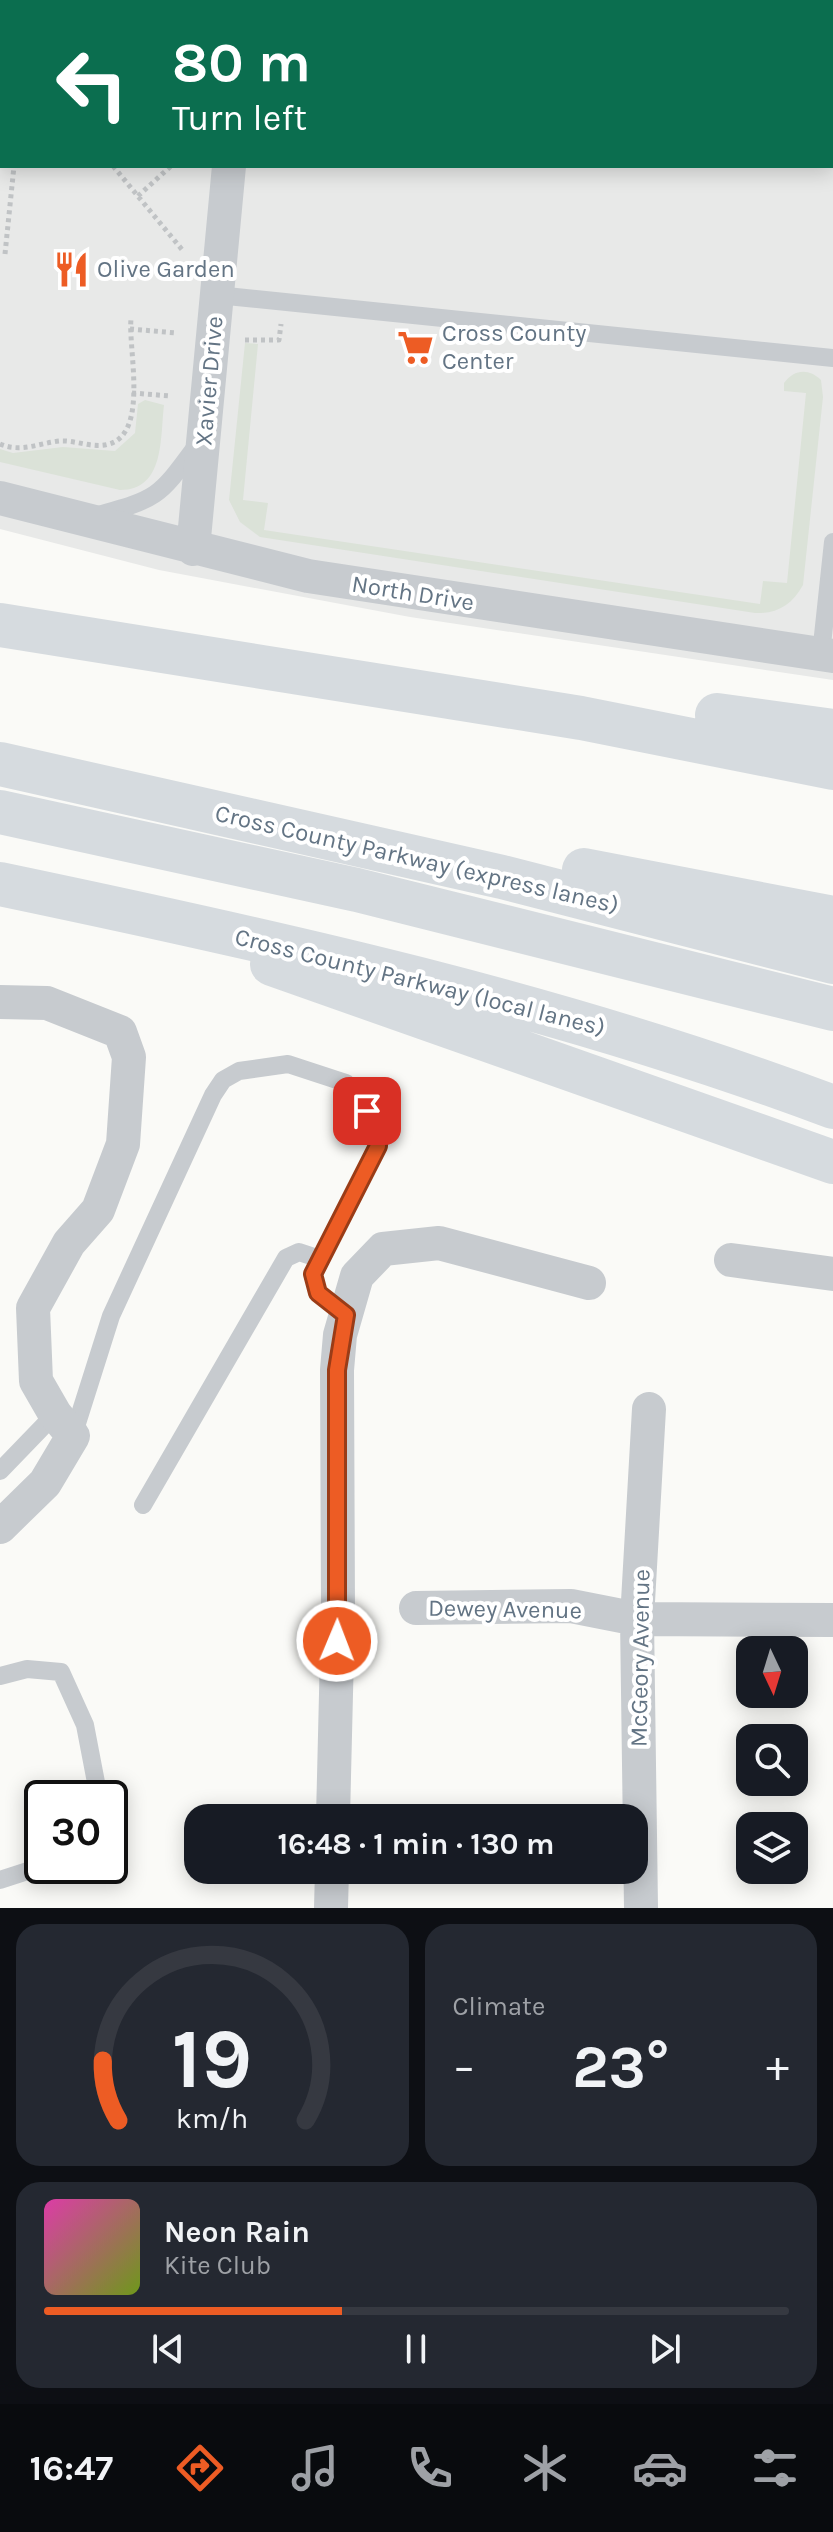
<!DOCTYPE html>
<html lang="en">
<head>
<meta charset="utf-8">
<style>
	:root { --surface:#171b24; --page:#242831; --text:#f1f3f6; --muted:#9ea1a6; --line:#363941; --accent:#ed5c24 }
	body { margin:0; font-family:Karla,sans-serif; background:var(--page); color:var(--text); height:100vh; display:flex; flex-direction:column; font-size:30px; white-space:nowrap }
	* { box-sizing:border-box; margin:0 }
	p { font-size:26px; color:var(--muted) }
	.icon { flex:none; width:44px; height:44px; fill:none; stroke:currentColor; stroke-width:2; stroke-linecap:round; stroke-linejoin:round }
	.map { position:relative; height:1908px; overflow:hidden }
	.panel { display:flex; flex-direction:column; gap:16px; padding:16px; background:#0d0f14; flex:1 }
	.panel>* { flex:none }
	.top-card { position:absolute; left:0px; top:0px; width:834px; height:168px; box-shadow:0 4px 20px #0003; background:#0b6e4f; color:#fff; overflow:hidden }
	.needle { width:52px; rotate:176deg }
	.fabs { position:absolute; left:736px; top:1636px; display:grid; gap:16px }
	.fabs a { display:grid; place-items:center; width:72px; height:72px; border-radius:16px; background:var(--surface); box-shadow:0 4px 20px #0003; font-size:40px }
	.speed { position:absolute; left:24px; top:1780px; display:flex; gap:16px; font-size:40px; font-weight:700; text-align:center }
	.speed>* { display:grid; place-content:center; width:104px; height:104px; border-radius:50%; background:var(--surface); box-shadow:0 4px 20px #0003; line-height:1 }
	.speed .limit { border:4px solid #111; border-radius:12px; background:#fff; color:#111 }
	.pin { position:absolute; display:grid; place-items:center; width:68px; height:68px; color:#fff; margin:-34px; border-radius:16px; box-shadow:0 4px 12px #0006 }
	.me { position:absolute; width:88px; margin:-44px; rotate:1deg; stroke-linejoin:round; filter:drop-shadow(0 0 6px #0008) }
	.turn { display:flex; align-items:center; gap:28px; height:168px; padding:0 40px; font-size:36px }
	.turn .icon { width:104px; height:104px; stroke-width:2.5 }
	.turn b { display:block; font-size:56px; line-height:68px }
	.big { font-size:60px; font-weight:700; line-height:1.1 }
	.panel .widget { flex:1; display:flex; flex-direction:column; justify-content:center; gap:12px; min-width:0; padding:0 28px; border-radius:24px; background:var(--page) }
	.panel .dial { align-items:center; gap:0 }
	.dial svg { height:208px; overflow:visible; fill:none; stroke:var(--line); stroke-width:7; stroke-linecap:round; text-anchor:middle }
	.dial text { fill:var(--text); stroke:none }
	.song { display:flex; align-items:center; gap:24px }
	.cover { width:96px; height:96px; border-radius:12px; background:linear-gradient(135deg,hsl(320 70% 55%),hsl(80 70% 35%)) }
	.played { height:8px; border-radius:4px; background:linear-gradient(90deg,var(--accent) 40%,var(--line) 40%) }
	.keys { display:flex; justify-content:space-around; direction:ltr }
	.heat { display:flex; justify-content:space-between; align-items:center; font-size:44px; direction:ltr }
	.panel .tiles { flex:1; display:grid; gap:16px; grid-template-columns:1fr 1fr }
	.widget:last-child { grid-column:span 2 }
	.trip { position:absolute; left:184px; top:1804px; width:464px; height:80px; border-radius:24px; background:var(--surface); box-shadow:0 4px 20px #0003; font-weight:700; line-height:80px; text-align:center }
	.tabs { display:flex; height:128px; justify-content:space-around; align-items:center; background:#090b0e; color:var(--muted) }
	.tabs .icon { width:56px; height:56px }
	.tabs .active { color:var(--accent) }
	.tabs b { font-size:36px; color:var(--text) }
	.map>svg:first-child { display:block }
</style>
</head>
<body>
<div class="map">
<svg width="833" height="1908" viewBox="0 0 833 1908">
	<rect width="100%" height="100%" fill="#fafaf7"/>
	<path fill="#e8e9e8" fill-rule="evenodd" d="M0,0h833v680l-423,-63 -251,-47 -159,-41zM2,2h830v164h-830z"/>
	<path fill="#dbe2d8" d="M245,343l13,1 -15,156 25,3 -4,27 496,74 3,-23 24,2 19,-190 -22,-2v-8c10,-14 25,-15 37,-3l2,17 -20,188c-11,20 -26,29 -48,28l-495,-76 -20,-15 -11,-22z
		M145,400l19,5c-4,33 1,85 -44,85l-120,-28v-13l13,4 50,-6 52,4 20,-18 3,-29z"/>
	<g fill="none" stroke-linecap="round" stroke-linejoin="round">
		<path stroke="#c0c3c5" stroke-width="5" stroke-dasharray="4 4" stroke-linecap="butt" d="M0,149l2,1
			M113,166l71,86
			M138,196l33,-30
			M5,254l9,-88
			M130,329l47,4
			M245,340h34l2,-16
			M132,393l39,3
			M0,444c21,9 39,-1 60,-3 16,-1 34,8 49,3 40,-11 19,-95 22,-125"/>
		<path stroke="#c7cbcf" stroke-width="18" d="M389,0l20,2
			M279,2l3,-2
			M832,46h1
			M0,105h2
			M217,295l616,63
			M95,516c64,-18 63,-18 102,-71
			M821,654l12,-112
			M73,1436l38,-120 102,-221 10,-15 16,-9 49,-7 58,19 32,45v18l-65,128 5,19 28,22
			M0,1471l55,-57
			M143,1505l143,-247 13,-6 21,7
			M0,1676l27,-7 34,3 24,53 14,73
			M0,1880l43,-14"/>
		<path stroke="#c7cbcf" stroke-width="34" d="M236,0v2
			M0,498l308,78 525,80
			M193,549l36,-383
			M0,1002l47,1 73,29 9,25 -6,87 -25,66 -29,33 -36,65 3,73 19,33 18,22 -28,47 -45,44
			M731,1260l102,14
			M416,1608l155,-2 66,13 196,1
			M333,1818l5,-207 -1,-241 3,-35 17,-59 26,-27 56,-6 150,40
			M331,1908l1,-38
			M641,1908l-4,-289 12,-210"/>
		<path stroke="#d6dbdf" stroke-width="44" d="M0,625l581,93 252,50
			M717,715l116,16
			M0,764l502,113 331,85
			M0,812l357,78 476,119
			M584,870l249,48
			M0,884c282,59 562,121 833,223
			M272,964l561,198"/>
	</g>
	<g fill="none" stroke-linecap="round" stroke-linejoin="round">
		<defs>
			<path id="route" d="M337,1641v-271l9,-55 -28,-22 -5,-19 65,-128v-18l-11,-17"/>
		</defs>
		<use href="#route" stroke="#9a3c17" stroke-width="20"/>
		<use href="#route" stroke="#ed5c24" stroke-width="14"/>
	</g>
	<defs>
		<symbol id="restaurant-bare" viewBox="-9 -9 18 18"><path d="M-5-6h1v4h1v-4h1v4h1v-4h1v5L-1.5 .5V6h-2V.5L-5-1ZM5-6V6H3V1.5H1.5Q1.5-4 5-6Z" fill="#ed5c24" stroke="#fff" stroke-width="2.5" paint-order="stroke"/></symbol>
		<symbol id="supermarket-bare" viewBox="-9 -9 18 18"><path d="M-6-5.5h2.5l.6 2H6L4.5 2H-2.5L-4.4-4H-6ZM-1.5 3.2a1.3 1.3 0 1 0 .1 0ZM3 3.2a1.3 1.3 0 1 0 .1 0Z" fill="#ed5c24" stroke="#fff" stroke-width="2.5" paint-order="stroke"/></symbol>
	</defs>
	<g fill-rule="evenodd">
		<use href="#restaurant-bare" x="46" y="244" width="51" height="51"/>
		<use href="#supermarket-bare" x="390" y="322" width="51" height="51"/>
	</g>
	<g text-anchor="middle" stroke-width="8" stroke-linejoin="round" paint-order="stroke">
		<g font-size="24" fill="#637484" stroke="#fff" text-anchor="start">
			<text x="97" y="277">Olive Garden</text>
			<text x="442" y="341">Cross County<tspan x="442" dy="28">Center</tspan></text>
		</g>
		<g font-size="24" fill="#637484" stroke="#fff">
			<text transform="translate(209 381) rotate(-85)" y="8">Xavier Drive</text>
			<text transform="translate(413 593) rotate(9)" y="8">North Drive</text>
			<text transform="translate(417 859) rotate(13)" y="8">Cross County Parkway (express lanes)</text>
			<text transform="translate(420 982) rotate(14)" y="8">Cross County Parkway (local lanes)</text>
			<text transform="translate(505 1609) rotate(1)" y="8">Dewey Avenue</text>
			<text transform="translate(640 1658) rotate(-89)" y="8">McGeory Avenue</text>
		</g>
	</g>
</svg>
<div class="fabs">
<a><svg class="needle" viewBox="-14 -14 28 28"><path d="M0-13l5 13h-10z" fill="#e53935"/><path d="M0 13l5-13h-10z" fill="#9ea1a6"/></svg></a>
<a><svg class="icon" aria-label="search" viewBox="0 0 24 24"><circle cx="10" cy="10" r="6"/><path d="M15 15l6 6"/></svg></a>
<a><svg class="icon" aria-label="layers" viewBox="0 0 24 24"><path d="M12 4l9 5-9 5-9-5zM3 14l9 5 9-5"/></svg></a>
</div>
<div class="speed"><div class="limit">30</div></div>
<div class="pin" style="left:367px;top:1111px;background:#d93025"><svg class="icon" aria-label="arrive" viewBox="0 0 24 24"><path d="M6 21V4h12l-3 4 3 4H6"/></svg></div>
<svg class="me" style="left:337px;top:1641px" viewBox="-20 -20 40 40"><circle r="17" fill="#ed5c24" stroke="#fff" stroke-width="3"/><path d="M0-11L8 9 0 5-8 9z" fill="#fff"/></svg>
<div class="trip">16:48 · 1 min · 130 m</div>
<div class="top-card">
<div class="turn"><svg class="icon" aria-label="left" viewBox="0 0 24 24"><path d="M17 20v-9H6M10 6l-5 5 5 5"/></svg><div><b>80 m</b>Turn left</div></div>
</div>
</div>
<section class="panel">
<div class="tiles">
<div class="widget dial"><svg viewBox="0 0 100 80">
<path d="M14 69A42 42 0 1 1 86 69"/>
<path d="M14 69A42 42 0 0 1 8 46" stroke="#ed5c24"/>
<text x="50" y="56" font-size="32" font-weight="700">19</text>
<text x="50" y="72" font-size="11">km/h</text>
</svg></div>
<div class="widget"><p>Climate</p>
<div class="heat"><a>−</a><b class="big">23°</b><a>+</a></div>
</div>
<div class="widget">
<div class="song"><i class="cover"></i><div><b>Neon Rain</b><p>Kite Club</p></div></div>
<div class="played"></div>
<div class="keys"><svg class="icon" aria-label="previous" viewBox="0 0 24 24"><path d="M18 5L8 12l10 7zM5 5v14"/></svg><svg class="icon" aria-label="pause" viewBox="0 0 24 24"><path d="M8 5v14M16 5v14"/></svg><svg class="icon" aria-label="next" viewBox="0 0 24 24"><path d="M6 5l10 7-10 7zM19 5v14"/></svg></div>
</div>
</div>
</section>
<nav class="tabs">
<b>16:47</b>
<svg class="icon active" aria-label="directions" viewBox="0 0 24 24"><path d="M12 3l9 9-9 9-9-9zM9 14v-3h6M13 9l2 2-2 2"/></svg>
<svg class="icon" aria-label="music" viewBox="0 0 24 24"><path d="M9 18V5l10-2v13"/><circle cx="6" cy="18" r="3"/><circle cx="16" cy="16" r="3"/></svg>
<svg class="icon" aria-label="phone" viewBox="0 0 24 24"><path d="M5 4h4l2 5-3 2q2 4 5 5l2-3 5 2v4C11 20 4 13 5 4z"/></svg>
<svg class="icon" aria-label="climate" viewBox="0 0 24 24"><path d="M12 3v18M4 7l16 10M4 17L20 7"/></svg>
<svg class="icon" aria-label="car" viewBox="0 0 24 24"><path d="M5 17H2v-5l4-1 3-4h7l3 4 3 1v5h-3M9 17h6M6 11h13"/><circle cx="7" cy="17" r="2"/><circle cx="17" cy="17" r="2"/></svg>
<svg class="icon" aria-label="filters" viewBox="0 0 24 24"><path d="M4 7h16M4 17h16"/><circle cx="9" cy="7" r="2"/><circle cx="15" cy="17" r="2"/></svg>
</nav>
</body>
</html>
